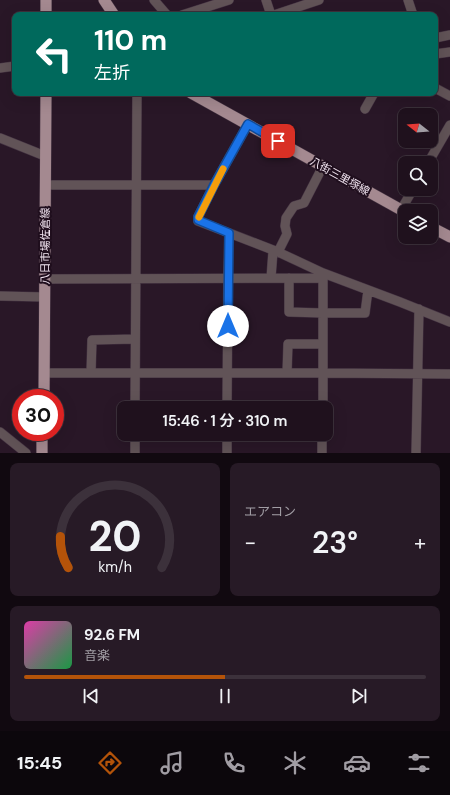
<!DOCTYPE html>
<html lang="ja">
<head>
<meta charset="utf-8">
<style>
	:root { --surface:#1f111d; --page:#271a26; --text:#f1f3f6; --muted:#a19da4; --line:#3c313b; --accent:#b45309 }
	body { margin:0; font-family:"DM Sans","Noto Sans JP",sans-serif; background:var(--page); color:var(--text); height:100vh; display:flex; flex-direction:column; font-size:15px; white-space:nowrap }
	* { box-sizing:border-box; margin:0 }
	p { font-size:13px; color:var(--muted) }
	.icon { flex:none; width:22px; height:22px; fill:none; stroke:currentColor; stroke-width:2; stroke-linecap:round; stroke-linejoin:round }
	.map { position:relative; height:453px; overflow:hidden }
	.panel { display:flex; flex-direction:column; gap:10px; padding:10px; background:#110910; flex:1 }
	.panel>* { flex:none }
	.top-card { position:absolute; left:12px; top:12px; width:426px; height:84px; border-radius:8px; box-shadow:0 4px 16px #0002,0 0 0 1px var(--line); background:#00695c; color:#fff; overflow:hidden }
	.needle { width:26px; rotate:287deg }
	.buttons { position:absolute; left:398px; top:108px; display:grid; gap:8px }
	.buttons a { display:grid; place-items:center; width:40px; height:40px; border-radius:8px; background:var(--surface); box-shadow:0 4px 16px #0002,0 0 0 1px var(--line); font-size:20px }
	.speed { position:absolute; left:12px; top:389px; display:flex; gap:8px; font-size:20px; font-weight:700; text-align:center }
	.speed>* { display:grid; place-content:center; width:52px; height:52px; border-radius:50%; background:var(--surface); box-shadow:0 4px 16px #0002,0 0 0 1px var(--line); line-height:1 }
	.speed .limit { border:6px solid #d22; background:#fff; color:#111 }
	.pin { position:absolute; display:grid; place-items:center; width:34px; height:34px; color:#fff; margin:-17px; border-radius:8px; box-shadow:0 2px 6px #0006 }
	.me { position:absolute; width:44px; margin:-22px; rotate:0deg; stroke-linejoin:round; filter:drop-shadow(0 0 3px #0008) }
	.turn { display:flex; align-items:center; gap:14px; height:84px; padding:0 16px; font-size:18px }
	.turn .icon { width:52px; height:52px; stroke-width:2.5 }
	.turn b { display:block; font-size:28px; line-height:34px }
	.big { font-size:30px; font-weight:600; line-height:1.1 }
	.panel .widget { flex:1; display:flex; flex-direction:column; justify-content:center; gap:6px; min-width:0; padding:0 14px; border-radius:8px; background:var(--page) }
	.panel .dial { align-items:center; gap:0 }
	.dial svg { height:104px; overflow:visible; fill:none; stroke:var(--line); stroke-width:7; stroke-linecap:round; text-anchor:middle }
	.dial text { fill:var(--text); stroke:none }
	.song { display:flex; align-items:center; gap:12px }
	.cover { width:48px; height:48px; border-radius:6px; background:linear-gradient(135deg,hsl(320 70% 55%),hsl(140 70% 35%)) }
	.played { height:4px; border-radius:2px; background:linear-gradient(90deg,var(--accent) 50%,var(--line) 50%) }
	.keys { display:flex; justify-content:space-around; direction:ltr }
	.heat { display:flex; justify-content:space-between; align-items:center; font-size:22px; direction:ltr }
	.panel .tiles { flex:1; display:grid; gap:10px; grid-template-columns:1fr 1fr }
	.widget:last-child { grid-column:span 2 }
	.trip { position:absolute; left:117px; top:401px; width:216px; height:40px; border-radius:8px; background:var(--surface); box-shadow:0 4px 16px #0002,0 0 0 1px var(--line); font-weight:600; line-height:40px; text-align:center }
	.dock { display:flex; height:64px; justify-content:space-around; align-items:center; background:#0c070c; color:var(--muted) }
	.dock .icon { width:28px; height:28px }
	.dock .current { color:var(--accent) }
	.dock b { font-size:18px; color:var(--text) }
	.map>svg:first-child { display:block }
</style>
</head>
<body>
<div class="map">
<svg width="450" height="453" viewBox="0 0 450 453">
	<rect width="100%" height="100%" fill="#291727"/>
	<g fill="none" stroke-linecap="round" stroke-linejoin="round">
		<defs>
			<path id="minor" d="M154,0l13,15
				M266,0l5,15
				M408,0l5,15
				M182,15l47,-15
				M274,15l45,-15
				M435,38l15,-3
				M435,54l15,-2
				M0,68l15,-2
				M435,88l15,8
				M365,109l9,-16
				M248,124l-34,61 -16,32v4l80,31 45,21 77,29 50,20
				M0,138l45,18
				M428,163l22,-38
				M46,185h168
				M401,210l12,-21
				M278,252l9,-18 -2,-8 1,-8 8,-12 10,-3 19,-37
				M271,278l2,-27
				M289,278v34l33,1h43l3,-23
				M45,279l277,-1
				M0,296l45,1
				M44,373h279l127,1
				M91,373l1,-33 43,-1
				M287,373l1,-29h35
				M135,408l2,-315
				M227,408l1,-130 1,-45
				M323,408v-135
				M0,432l26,21
				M135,453v-19
				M227,453v-19
				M322,453v-19
				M416,453l3,-144"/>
			<path id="major" d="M46,0v15
				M104,0l10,15
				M191,93l214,119
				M431,227l19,10
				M44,398l2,-305
				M42,453v-21"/>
		</defs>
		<use href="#minor" stroke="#453443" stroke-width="10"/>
		<use href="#major" stroke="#453443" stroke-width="12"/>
		<use href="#minor" stroke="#615357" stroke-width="9"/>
		<use href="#major" stroke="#a48990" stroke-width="11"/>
	</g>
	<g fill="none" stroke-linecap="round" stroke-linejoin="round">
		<defs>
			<path id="route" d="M228,326l1,-93 -31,-13v-3l16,-32 34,-61 30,17"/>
		</defs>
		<use href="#route" stroke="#114b97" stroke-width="10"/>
		<use href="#route" stroke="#1a73e8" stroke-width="7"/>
		<path stroke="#f59e0b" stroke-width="7" d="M199,217l24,-48"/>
	</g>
	<g text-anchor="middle" stroke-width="4" stroke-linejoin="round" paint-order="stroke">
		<g font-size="11" fill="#f0e3ef" stroke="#1f0e1d">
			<text transform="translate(340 176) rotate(29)" y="4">八街三里塚線</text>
			<text transform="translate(45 246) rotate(-90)" y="4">八日市場佐倉線</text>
		</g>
	</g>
</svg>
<div class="buttons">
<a><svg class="needle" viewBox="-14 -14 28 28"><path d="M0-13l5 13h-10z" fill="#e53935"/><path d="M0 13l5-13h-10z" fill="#a19da4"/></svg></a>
<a><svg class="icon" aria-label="search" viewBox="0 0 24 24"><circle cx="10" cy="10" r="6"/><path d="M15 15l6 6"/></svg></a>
<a><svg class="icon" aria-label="layers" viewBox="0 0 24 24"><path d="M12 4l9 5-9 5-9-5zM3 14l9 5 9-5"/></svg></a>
</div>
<div class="speed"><div class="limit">30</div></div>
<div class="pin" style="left:278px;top:141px;background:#d93025"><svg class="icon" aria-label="arrive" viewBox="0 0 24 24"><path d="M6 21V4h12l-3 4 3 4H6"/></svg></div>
<svg class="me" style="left:228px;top:326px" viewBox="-20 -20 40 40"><circle r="19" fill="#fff"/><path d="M0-13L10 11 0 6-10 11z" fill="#1a73e8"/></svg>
<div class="trip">15:46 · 1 分 · 310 m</div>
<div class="top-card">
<div class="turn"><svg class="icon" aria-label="left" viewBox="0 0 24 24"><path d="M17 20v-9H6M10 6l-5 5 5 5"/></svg><div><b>110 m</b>左折</div></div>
</div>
</div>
<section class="panel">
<div class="tiles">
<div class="widget dial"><svg viewBox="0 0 100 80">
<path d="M14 69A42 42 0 1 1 86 69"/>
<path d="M14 69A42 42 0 0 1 8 45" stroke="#b45309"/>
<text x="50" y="56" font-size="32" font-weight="700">20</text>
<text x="50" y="72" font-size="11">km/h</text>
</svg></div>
<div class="widget"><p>エアコン</p>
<div class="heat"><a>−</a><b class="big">23°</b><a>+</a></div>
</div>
<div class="widget">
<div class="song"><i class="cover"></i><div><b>92.6 FM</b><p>音楽</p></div></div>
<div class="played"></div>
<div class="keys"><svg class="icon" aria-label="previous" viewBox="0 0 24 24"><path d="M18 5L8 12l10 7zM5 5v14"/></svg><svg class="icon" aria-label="pause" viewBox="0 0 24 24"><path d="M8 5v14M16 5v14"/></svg><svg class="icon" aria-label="next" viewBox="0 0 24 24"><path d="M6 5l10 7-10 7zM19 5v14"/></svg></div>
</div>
</div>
</section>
<nav class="dock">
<b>15:45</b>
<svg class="icon current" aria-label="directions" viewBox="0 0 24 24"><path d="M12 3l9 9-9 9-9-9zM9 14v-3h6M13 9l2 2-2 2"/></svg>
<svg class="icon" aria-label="music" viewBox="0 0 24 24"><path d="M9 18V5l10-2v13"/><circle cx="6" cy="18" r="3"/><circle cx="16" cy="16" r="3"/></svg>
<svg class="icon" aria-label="phone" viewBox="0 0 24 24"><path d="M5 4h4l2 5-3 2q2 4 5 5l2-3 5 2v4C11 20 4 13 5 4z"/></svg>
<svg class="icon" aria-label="climate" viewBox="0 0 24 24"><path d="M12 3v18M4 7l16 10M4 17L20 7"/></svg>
<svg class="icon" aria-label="car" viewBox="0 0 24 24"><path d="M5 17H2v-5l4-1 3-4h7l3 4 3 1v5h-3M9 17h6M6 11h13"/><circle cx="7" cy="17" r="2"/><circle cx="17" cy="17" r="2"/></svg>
<svg class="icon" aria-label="filters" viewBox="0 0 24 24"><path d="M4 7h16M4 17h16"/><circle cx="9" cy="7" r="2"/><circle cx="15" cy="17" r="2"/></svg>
</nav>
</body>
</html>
